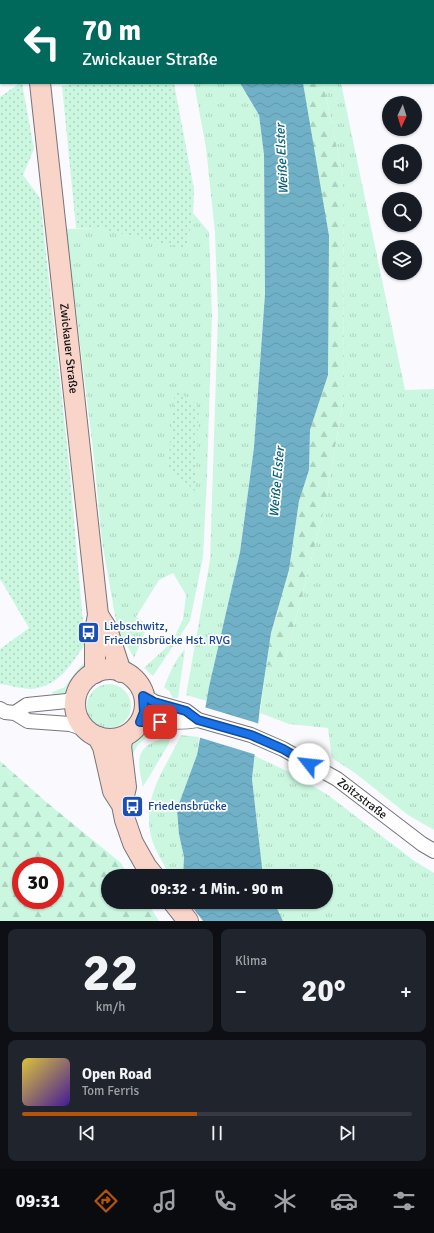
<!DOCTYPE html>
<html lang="de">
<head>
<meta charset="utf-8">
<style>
	:root { --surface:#171b24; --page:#20242c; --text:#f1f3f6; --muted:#9ea1a6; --line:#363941; --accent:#b45309 }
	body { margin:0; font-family:Signika,sans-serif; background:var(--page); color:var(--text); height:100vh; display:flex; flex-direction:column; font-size:15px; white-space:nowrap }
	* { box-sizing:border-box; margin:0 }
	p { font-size:13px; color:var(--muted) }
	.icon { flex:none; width:22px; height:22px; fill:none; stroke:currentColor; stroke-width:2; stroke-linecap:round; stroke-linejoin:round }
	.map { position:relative; height:921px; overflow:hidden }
	.panel { display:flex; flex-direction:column; gap:8px; padding:8px; background:#0d0f14; flex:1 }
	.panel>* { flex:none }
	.hud { position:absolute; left:0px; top:0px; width:434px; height:84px; box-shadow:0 1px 3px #0004; background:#00695c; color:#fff; overflow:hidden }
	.needle { width:26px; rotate:184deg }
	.buttons { position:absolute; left:382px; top:96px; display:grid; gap:8px }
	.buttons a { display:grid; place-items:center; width:40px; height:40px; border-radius:50%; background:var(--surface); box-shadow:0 1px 3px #0004; font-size:20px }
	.speed { position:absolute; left:12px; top:857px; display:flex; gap:8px; font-size:20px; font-weight:700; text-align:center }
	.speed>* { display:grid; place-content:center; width:52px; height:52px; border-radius:50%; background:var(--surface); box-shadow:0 1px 3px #0004; line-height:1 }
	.speed .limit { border:6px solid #d22; background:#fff; color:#111 }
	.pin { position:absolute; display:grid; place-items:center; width:34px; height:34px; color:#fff; margin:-17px; border-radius:8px; box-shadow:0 2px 6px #0006 }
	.me { position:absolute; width:44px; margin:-22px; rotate:299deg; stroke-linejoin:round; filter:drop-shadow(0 0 3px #0008) }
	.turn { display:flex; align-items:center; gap:14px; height:84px; padding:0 16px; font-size:18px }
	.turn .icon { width:52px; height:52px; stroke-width:2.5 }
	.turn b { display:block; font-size:28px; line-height:34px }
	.big { font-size:30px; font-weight:700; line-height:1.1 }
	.panel .tile { flex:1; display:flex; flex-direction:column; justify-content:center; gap:6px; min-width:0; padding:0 14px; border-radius:8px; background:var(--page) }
	.panel .dial { align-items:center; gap:0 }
	.dial b { font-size:52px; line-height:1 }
	.song { display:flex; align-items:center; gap:12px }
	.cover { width:48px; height:48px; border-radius:6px; background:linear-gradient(135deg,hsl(50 70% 55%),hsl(260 70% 35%)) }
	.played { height:4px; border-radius:2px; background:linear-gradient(90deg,var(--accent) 45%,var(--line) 45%) }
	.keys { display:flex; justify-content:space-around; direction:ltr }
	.heat { display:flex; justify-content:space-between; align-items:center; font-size:22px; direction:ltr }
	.panel .tiles { flex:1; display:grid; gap:8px; grid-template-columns:1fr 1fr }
	.tile:last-child { grid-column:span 2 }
	.trip { position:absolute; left:101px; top:869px; width:232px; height:40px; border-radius:20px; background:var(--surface); box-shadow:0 1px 3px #0004; font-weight:700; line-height:40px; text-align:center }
	.tabs { display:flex; height:64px; justify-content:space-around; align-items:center; background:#090b0e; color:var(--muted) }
	.tabs .icon { width:28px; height:28px }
	.tabs .current { color:var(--accent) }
	.tabs b { font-size:18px; color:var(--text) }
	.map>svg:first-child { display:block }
</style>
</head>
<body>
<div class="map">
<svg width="434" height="921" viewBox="0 0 434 921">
	<defs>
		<pattern id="industrial-grid" width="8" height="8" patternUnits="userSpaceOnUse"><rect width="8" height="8" fill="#feede1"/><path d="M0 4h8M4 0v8" fill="none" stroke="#d9cac0"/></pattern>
		<pattern id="grass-tufts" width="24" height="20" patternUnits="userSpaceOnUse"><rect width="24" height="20" fill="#cbf7e1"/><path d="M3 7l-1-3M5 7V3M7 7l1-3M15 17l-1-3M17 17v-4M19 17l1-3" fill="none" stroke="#add3c0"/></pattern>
		<pattern id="forest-firs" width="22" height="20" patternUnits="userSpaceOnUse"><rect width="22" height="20" fill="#cbf7e1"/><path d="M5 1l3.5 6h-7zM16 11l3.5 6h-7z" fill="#add3c0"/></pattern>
		<pattern id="garden-dots" width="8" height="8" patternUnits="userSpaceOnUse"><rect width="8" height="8" fill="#cbf7e1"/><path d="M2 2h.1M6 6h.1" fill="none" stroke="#add3c0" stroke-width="1.8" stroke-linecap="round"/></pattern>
		<pattern id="water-waves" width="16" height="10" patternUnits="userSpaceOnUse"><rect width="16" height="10" fill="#71b1c7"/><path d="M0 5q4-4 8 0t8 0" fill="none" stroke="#6197aa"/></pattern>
	</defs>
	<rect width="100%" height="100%" fill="#fafafe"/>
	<path fill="url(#industrial-grid)" d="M0,0l11,1h-10l-1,80z"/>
	<path fill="url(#grass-tufts)" d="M50,0h97v1h-97z
		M194,83h46l19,32 5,40 1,139 -11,152 -14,106 -33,149 -21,-6 24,-135 8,-246 -3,-81 -9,-85z
		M323,83h18l64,307 29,-1v441l-26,-15 -53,-42 -23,-15 -4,-30 -39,-4 -29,-11 6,-48h18l41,-159 19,-111 -1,-219z
		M193,213l16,19 3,83 -5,162 -4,80 -13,64 -37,55 -9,-8 28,-26 11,-23 3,-24 -13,-22 -14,7 -23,37 12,8 -14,33 -7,-13 -7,-2 -18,-101 -8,-84 -28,-229 31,-1 90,20z
		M185,649l-7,49h-5l-4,-7 -5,-4c6,-14 11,-28 21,-38z
		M125,655c11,14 22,28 34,40v4l-14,-9 -4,-7 -12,-13z
		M87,659v12l-15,21 -19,5 -1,-5 13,-5 10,-14z
		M87 706a22 22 0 1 1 44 0a22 22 0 1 1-44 0Z
		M155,727l-1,5c-11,9 -18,11 -22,26l-5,-4c5,-15 11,-23 28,-27z
		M172,735l-4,10 -25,42c-8,-35 -5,-41 29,-52z
		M181,735l18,2 -2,19 -20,53 7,48 -1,19h-13c-6,-12 -14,-24 -18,-36 -12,-42 13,-70 29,-105z
		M255,756l34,16 39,23 85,65 21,13v48h-151l-9,-19h52v-26h-63l-11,-97z"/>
	<path fill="url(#forest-firs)" fill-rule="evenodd" d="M303,83h20l20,93 1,219 -19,111 -41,159h-18l5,-32 18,-62 10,-70 10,-31 1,-40 18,-55 -19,-252z
		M0,761l45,40 76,62 8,13h-21v26h39l12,19h-159zM21,866h34v34h-34z"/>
	<path fill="url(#garden-dots)" d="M20,83h2l12,66 -11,26 17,23 29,266 16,180c-14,21 -27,43 -54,45 -9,0 -21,-4 -31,-5v-35l29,-21 -27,-46 -2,-2v-483z
		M78,83h96l20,106 -1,24 -6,36 -90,-21h-21l-14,-142z
		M175,390l24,16 -4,85 -27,-24z"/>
	<path fill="url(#water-waves)" d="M219,0h69v1h-69z
		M240,83h63l26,153 -1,139 -18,55 -1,40 -10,31 -10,69 -18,63 -11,74 -8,72 11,97h-80l1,-19 -5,-23 -2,-25 20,-54 12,-68 31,-135 14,-105 11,-153 -1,-139 -5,-40z
		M188,902h86l9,19h-80z"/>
	<path fill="#fafafe" d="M204,707l56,17 -3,31 -59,-18z"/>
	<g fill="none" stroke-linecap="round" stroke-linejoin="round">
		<defs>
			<g id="minor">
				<path id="s1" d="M143,695l11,7 32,9 12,9 53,15 32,14 54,30 85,65 12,7"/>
				<path d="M0,709l5,3 10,1 13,8 42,3 15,5"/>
				<path d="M15,713l12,-8 40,-4 9,-5"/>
				<path d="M140,722c20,-2 37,2 58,-2"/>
			</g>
			<g id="secondary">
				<path d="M28,0v1"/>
				<path id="s2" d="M40,83l58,532 -3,16v42"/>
				<path d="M98,615l9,14 14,43"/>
				<circle cx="110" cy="704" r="35"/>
				<path d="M98,737l5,10 10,44 9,14 3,15 8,23 13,23 8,10"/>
				<path d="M122,804l4,-17 -5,-41 2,-9"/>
				<path d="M173,902l15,19"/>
			</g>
		</defs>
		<use href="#minor" stroke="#75757b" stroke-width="16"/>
		<use href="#secondary" stroke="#75757b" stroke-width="22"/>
		<use href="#minor" stroke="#fff" stroke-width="14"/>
		<use href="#secondary" stroke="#f9d4c9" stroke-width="20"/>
	</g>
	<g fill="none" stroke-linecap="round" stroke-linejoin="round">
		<defs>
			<path id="route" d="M160,722h-20l4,-10 -1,-16 11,6 32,9 12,9 53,15 32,14 26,15"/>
		</defs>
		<use href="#route" stroke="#114b97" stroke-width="10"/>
		<use href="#route" stroke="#1a73e8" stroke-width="7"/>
	</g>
	<defs>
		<symbol id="bus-square" viewBox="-11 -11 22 22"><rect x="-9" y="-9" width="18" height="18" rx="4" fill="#1a4fb4" stroke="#fff"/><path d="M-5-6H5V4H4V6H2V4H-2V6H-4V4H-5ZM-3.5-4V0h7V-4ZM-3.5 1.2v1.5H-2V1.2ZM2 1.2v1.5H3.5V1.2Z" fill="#fff"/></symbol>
	</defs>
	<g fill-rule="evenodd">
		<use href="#bus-square" x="76" y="620" width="25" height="25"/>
		<use href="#bus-square" x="120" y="794" width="25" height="25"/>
	</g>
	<g text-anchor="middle" stroke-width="3.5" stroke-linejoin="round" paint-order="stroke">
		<g font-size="12" fill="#121214" stroke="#fff">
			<text dy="4" stroke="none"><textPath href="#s2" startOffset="267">Zwickauer Straße</textPath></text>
			<text dy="4" stroke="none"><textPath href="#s1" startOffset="245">Zoitzstraße</textPath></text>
		</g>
		<g font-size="12" fill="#164399" stroke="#fff" text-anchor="start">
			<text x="104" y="630">Liebschwitz,<tspan x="104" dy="14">Friedensbrücke Hst. RVG</tspan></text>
			<text x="148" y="810">Friedensbrücke</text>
		</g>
		<g font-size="13" font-style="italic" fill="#086178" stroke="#fff">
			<text transform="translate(281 159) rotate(-93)" y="5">Weiße Elster</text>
			<text transform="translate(276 482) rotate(-85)" y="5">Weiße Elster</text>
		</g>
	</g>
</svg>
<div class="buttons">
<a><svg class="needle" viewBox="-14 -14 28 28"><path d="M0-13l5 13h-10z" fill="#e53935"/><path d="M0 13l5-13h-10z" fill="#9ea1a6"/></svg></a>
<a><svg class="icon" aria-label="sound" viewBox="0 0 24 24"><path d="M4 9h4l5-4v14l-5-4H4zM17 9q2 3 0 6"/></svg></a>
<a><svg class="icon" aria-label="search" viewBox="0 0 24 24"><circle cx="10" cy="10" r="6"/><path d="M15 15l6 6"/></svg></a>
<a><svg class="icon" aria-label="layers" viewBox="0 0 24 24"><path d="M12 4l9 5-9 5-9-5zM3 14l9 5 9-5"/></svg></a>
</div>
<div class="speed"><div class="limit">30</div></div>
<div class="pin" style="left:160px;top:722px;background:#d93025"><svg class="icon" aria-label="arrive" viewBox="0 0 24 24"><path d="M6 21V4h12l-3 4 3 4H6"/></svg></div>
<svg class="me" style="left:309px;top:764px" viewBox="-20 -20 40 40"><circle r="19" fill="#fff"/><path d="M0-13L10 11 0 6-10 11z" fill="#1a73e8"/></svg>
<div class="trip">09:32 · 1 Min. · 90 m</div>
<div class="hud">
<div class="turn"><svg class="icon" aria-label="left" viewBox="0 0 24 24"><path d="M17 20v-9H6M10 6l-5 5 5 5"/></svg><div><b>70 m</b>Zwickauer Straße</div></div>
</div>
</div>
<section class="panel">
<div class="tiles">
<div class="tile dial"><b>22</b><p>km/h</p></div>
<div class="tile"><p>Klima</p>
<div class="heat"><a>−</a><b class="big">20°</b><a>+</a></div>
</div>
<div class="tile">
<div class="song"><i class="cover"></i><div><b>Open Road</b><p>Tom Ferris</p></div></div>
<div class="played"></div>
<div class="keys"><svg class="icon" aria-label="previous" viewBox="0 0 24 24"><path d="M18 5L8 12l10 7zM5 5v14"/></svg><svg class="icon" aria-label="pause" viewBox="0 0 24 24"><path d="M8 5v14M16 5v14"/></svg><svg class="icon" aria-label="next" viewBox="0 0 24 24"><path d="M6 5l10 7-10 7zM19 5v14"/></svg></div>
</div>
</div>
</section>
<nav class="tabs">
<b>09:31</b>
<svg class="icon current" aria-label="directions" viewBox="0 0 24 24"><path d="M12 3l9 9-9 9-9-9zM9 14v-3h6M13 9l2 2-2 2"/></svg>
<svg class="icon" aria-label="music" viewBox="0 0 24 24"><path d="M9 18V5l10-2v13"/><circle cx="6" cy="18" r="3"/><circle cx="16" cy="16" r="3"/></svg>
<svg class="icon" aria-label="phone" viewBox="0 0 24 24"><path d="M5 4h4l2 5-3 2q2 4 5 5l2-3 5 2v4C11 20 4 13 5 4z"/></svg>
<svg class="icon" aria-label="climate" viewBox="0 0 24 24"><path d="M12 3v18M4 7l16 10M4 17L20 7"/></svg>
<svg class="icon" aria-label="car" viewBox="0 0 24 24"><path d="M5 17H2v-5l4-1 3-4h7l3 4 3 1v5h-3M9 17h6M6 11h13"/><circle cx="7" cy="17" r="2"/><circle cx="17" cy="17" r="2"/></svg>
<svg class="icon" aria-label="filters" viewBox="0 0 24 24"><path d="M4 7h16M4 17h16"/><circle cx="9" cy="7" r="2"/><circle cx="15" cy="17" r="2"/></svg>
</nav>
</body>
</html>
